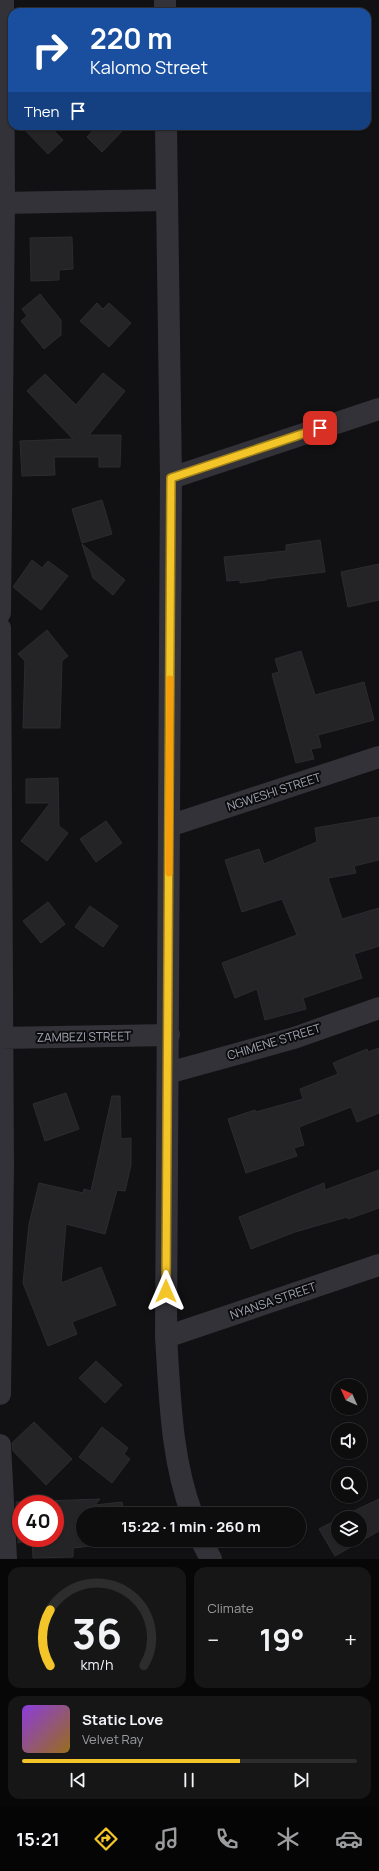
<!DOCTYPE html>
<html lang="en">
<head>
<meta charset="utf-8">
<style>
	:root { --surface:#0d0d0e; --page:#161617; --text:#f1f3f6; --muted:#9a9c9e; --line:#2d2d2e; --accent:#f4c528 }
	body { margin:0; font-family:Manrope,sans-serif; background:var(--page); color:var(--text); height:100vh; display:flex; flex-direction:column; font-size:15px; white-space:nowrap }
	* { box-sizing:border-box; margin:0 }
	p { font-size:13px; color:var(--muted) }
	.icon { flex:none; width:22px; height:22px; fill:none; stroke:currentColor; stroke-width:2; stroke-linecap:round; stroke-linejoin:round }
	.map { position:relative; height:1559px; overflow:hidden }
	.drawer { display:flex; flex-direction:column; gap:8px; padding:8px; background:#070708; flex:1 }
	.drawer>* { flex:none }
	.banner { position:absolute; left:8px; top:8px; width:363px; height:122px; border-radius:12px; box-shadow:0 1px 3px #0004,0 0 0 1px var(--line); background:#1a4fa0; color:#fff; overflow:hidden }
	.needle { width:26px; rotate:315deg }
	.controls { position:absolute; left:331px; top:1379px; display:grid; gap:8px }
	.controls a { display:grid; place-items:center; width:36px; height:36px; border-radius:50%; background:var(--surface); box-shadow:0 1px 3px #0004,0 0 0 1px var(--line); font-size:20px }
	.speed { position:absolute; left:12px; top:1495px; display:flex; gap:8px; font-size:20px; font-weight:700; text-align:center }
	.speed>* { display:grid; place-content:center; width:52px; height:52px; border-radius:50%; background:var(--surface); box-shadow:0 1px 3px #0004,0 0 0 1px var(--line); line-height:1 }
	.speed .limit { border:6px solid #d22; background:#fff; color:#111 }
	.pin { position:absolute; display:grid; place-items:center; width:34px; height:34px; color:#fff; margin:-17px; border-radius:8px; box-shadow:0 2px 6px #0006 }
	.me { position:absolute; width:44px; margin:-22px; rotate:0deg; stroke-linejoin:round; filter:drop-shadow(0 0 3px #0008) }
	.turn { display:flex; align-items:center; gap:14px; height:84px; padding:0 16px; font-size:18px }
	.turn .icon { width:52px; height:52px; stroke-width:2.5 }
	.turn b { display:block; font-size:28px; line-height:34px }
	.then { display:flex; align-items:center; height:38px; padding:0 16px; background:#0003; gap:8px; font-size:15px }
	.big { font-size:30px; font-weight:700; line-height:1.1 }
	.drawer .widget { flex:1; display:flex; flex-direction:column; justify-content:center; gap:6px; min-width:0; padding:0 14px; border-radius:12px; background:var(--page) }
	.drawer .dial { align-items:center; gap:0 }
	.dial svg { height:104px; overflow:visible; fill:none; stroke:var(--line); stroke-width:7; stroke-linecap:round; text-anchor:middle }
	.dial text { fill:var(--text); stroke:none }
	.song { display:flex; align-items:center; gap:12px }
	.cover { width:48px; height:48px; border-radius:6px; background:linear-gradient(135deg,hsl(270 70% 55%),hsl(40 70% 35%)) }
	.played { height:4px; border-radius:2px; background:linear-gradient(90deg,var(--accent) 65%,var(--line) 65%) }
	.keys { display:flex; justify-content:space-around; direction:ltr }
	.heat { display:flex; justify-content:space-between; align-items:center; font-size:22px; direction:ltr }
	.drawer .tiles { flex:1; display:grid; gap:8px; grid-template-columns:1fr 1fr }
	.widget:last-child { grid-column:span 2 }
	.trip { position:absolute; left:76px; top:1507px; width:230px; height:40px; border-radius:20px; background:var(--surface); box-shadow:0 1px 3px #0004,0 0 0 1px var(--line); font-weight:700; line-height:40px; text-align:center }
	.tabs { display:flex; height:64px; justify-content:space-around; align-items:center; background:#050506; color:var(--muted) }
	.tabs .icon { width:28px; height:28px }
	.tabs .active { color:var(--accent) }
	.tabs b { font-size:18px; color:var(--text) }
	.map>svg:first-child { display:block }
</style>
</head>
<body>
<div class="map">
<svg width="379" height="1559" viewBox="0 0 379 1559">
	<rect width="100%" height="100%" fill="#111113"/>
	<path fill="#242427" stroke="#2c2b2f" fill-rule="evenodd" d="M21,126h28l14,14 -15,14z
		M97,126h30l-25,26 -15,-15z
		M72,237l1,32 -14,1v10l-28,1 -1,-43z
		M40,294l21,26v15l-17,14 -23,-28 6,-5 -5,-7z
		M97,303l6,6 6,-6 22,20 -22,24 -29,-26z
		M103,373l22,18 -36,44h32l-1,32h-21v-10h-45l1,18 -33,1 -2,-35 53,-2 -46,-48 18,-17 31,31z
		M102,500l10,34 -30,9 -10,-34z
		M320,540l5,32 -59,7v1l-26,3v-3l-13,1 -3,-24 62,-6v-6z
		M82,544l43,36 -12,15 -20,-17z
		M32,560l10,8 6,-7 20,15 -27,34 -28,-23z
		M379,564v36l-31,7 -7,-35z
		M47,630l21,26 -6,5 -2,67h-37l2,-67 -7,-7z
		M301,651l14,44 49,-13 10,38 -56,15 3,12 -10,2 3,10 -18,4 -24,-89 7,-2 -4,-13z
		M58,778l1,48 9,7 -21,28 -26,-20 29,-38h-24v-24z
		M379,817v43l-25,6 2,7 -28,5 14,41 37,-11v38l-25,8 8,24 -59,20 3,11 -41,11 -8,-31 -22,9 -13,-35 75,-28 -15,-36 -40,13 -17,-52 34,-11 5,15 53,-22 -2,-14z
		M106,821l16,22 -26,19 -16,-23z
		M48,902l17,22 -24,19 -18,-22z
		M90,906l28,20 -15,21 -28,-20z
		M379,1048v65l-22,9 -6,-15 -52,20 5,18 -10,3 3,8 -51,17 -18,-54 27,-9 1,2 47,-13 -3,-10 38,-15 -5,-11 34,-14 1,3z
		M66,1093l13,36 -34,12 -12,-37z
		M112,1096h8l1,43 10,-1v27l-6,26 -8,-1 -12,44 -39,-10 -5,59 40,-16 15,38 -44,17 5,12 -29,12 -25,-63 6,-59 10,-41 44,10 1,-4 7,2z
		M379,1170v38l-31,11 -1,-2 -52,15 -44,17 -12,-32 85,-34 1,7z
		M96,1361l26,24 -17,18 -26,-25z
		M34,1422l38,37 -26,26 -33,-34 -1,-8z
		M102,1427l26,21 -4,6 6,5 -18,24 -33,-26z
		M100,1499l-5,6 27,-3 2,12h-41v26h44v2l-54,6v9l-40,1 -1,-18 -14,3 -2,-41zM21,1504h34v34h-34z
		M379,1499v32l-44,25 -16,-27 19,-10v21h22v-22h-21z"/>
	<g fill="none" stroke-linecap="round" stroke-linejoin="round">
		<path stroke="#323238" stroke-width="22" d="M165,0v12
			M166,126l5,352 -5,859c4,60 5,121 26,177
			M0,203l166,-3
			M171,478l208,-69
			M0,613l4,-410 -1,-203
			M0,628l3,539 -3,227
			M169,826l210,-69
			M0,1038l169,-3
			M168,1073l126,-35 85,-30
			M166,1337l213,-72
			M0,1445l6,114
			M201,1540l10,19"/>
	</g>
	<g fill="none" stroke-linecap="round" stroke-linejoin="round">
		<defs>
			<path id="route" d="M166,1291l5,-813 149,-50"/>
		</defs>
		<use href="#route" stroke="#9f801a" stroke-width="10"/>
		<use href="#route" stroke="#f4c528" stroke-width="7"/>
		<path stroke="#f59e0b" stroke-width="7" d="M169,873l1,-194"/>
	</g>
	<g text-anchor="middle" stroke-width="4" stroke-linejoin="round" paint-order="stroke">
		<g font-size="12" fill="#a2a6b4" stroke="#0c0c0e">
			<text transform="translate(274 792) rotate(-18)" y="4">NGWESHI STREET</text>
			<text transform="translate(84 1037) rotate(-1)" y="4">ZAMBEZI STREET</text>
			<text transform="translate(274 1042) rotate(-17)" y="4">CHIMENE STREET</text>
			<text transform="translate(273 1301) rotate(-19)" y="4">NYANSA STREET</text>
		</g>
	</g>
</svg>
<div class="controls">
<a><svg class="needle" viewBox="-14 -14 28 28"><path d="M0-13l5 13h-10z" fill="#e53935"/><path d="M0 13l5-13h-10z" fill="#9a9c9e"/></svg></a>
<a><svg class="icon" aria-label="sound" viewBox="0 0 24 24"><path d="M4 9h4l5-4v14l-5-4H4zM17 9q2 3 0 6"/></svg></a>
<a><svg class="icon" aria-label="search" viewBox="0 0 24 24"><circle cx="10" cy="10" r="6"/><path d="M15 15l6 6"/></svg></a>
<a><svg class="icon" aria-label="layers" viewBox="0 0 24 24"><path d="M12 4l9 5-9 5-9-5zM3 14l9 5 9-5"/></svg></a>
</div>
<div class="speed"><div class="limit">40</div></div>
<div class="pin" style="left:320px;top:428px;background:#d93025"><svg class="icon" aria-label="arrive" viewBox="0 0 24 24"><path d="M6 21V4h12l-3 4 3 4H6"/></svg></div>
<svg class="me" style="left:166px;top:1291px" viewBox="-20 -20 40 40"><path d="M0-17L14 15 0 8-14 15z" fill="#f4c528" stroke="#fff" stroke-width="4"/></svg>
<div class="trip">15:22 · 1 min · 260 m</div>
<div class="banner">
<div class="turn"><svg class="icon" aria-label="right" viewBox="0 0 24 24"><path d="M7 20v-9h11M14 6l5 5-5 5"/></svg><div><b>220 m</b>Kalomo Street</div></div>
<div class="then">Then<svg class="icon" aria-label="arrive" viewBox="0 0 24 24"><path d="M6 21V4h12l-3 4 3 4H6"/></svg></div>
</div>
</div>
<section class="drawer">
<div class="tiles">
<div class="widget dial"><svg viewBox="0 0 100 80">
<path d="M14 69A42 42 0 1 1 86 69"/>
<path d="M14 69A42 42 0 0 1 14 26" stroke="#f4c528"/>
<text x="50" y="56" font-size="32" font-weight="700">36</text>
<text x="50" y="72" font-size="11">km/h</text>
</svg></div>
<div class="widget"><p>Climate</p>
<div class="heat"><a>−</a><b class="big">19°</b><a>+</a></div>
</div>
<div class="widget">
<div class="song"><i class="cover"></i><div><b>Static Love</b><p>Velvet Ray</p></div></div>
<div class="played"></div>
<div class="keys"><svg class="icon" aria-label="previous" viewBox="0 0 24 24"><path d="M18 5L8 12l10 7zM5 5v14"/></svg><svg class="icon" aria-label="pause" viewBox="0 0 24 24"><path d="M8 5v14M16 5v14"/></svg><svg class="icon" aria-label="next" viewBox="0 0 24 24"><path d="M6 5l10 7-10 7zM19 5v14"/></svg></div>
</div>
</div>
</section>
<nav class="tabs">
<b>15:21</b>
<svg class="icon active" aria-label="directions" viewBox="0 0 24 24"><path d="M12 3l9 9-9 9-9-9zM9 14v-3h6M13 9l2 2-2 2"/></svg>
<svg class="icon" aria-label="music" viewBox="0 0 24 24"><path d="M9 18V5l10-2v13"/><circle cx="6" cy="18" r="3"/><circle cx="16" cy="16" r="3"/></svg>
<svg class="icon" aria-label="phone" viewBox="0 0 24 24"><path d="M5 4h4l2 5-3 2q2 4 5 5l2-3 5 2v4C11 20 4 13 5 4z"/></svg>
<svg class="icon" aria-label="climate" viewBox="0 0 24 24"><path d="M12 3v18M4 7l16 10M4 17L20 7"/></svg>
<svg class="icon" aria-label="car" viewBox="0 0 24 24"><path d="M5 17H2v-5l4-1 3-4h7l3 4 3 1v5h-3M9 17h6M6 11h13"/><circle cx="7" cy="17" r="2"/><circle cx="17" cy="17" r="2"/></svg>
</nav>
</body>
</html>
